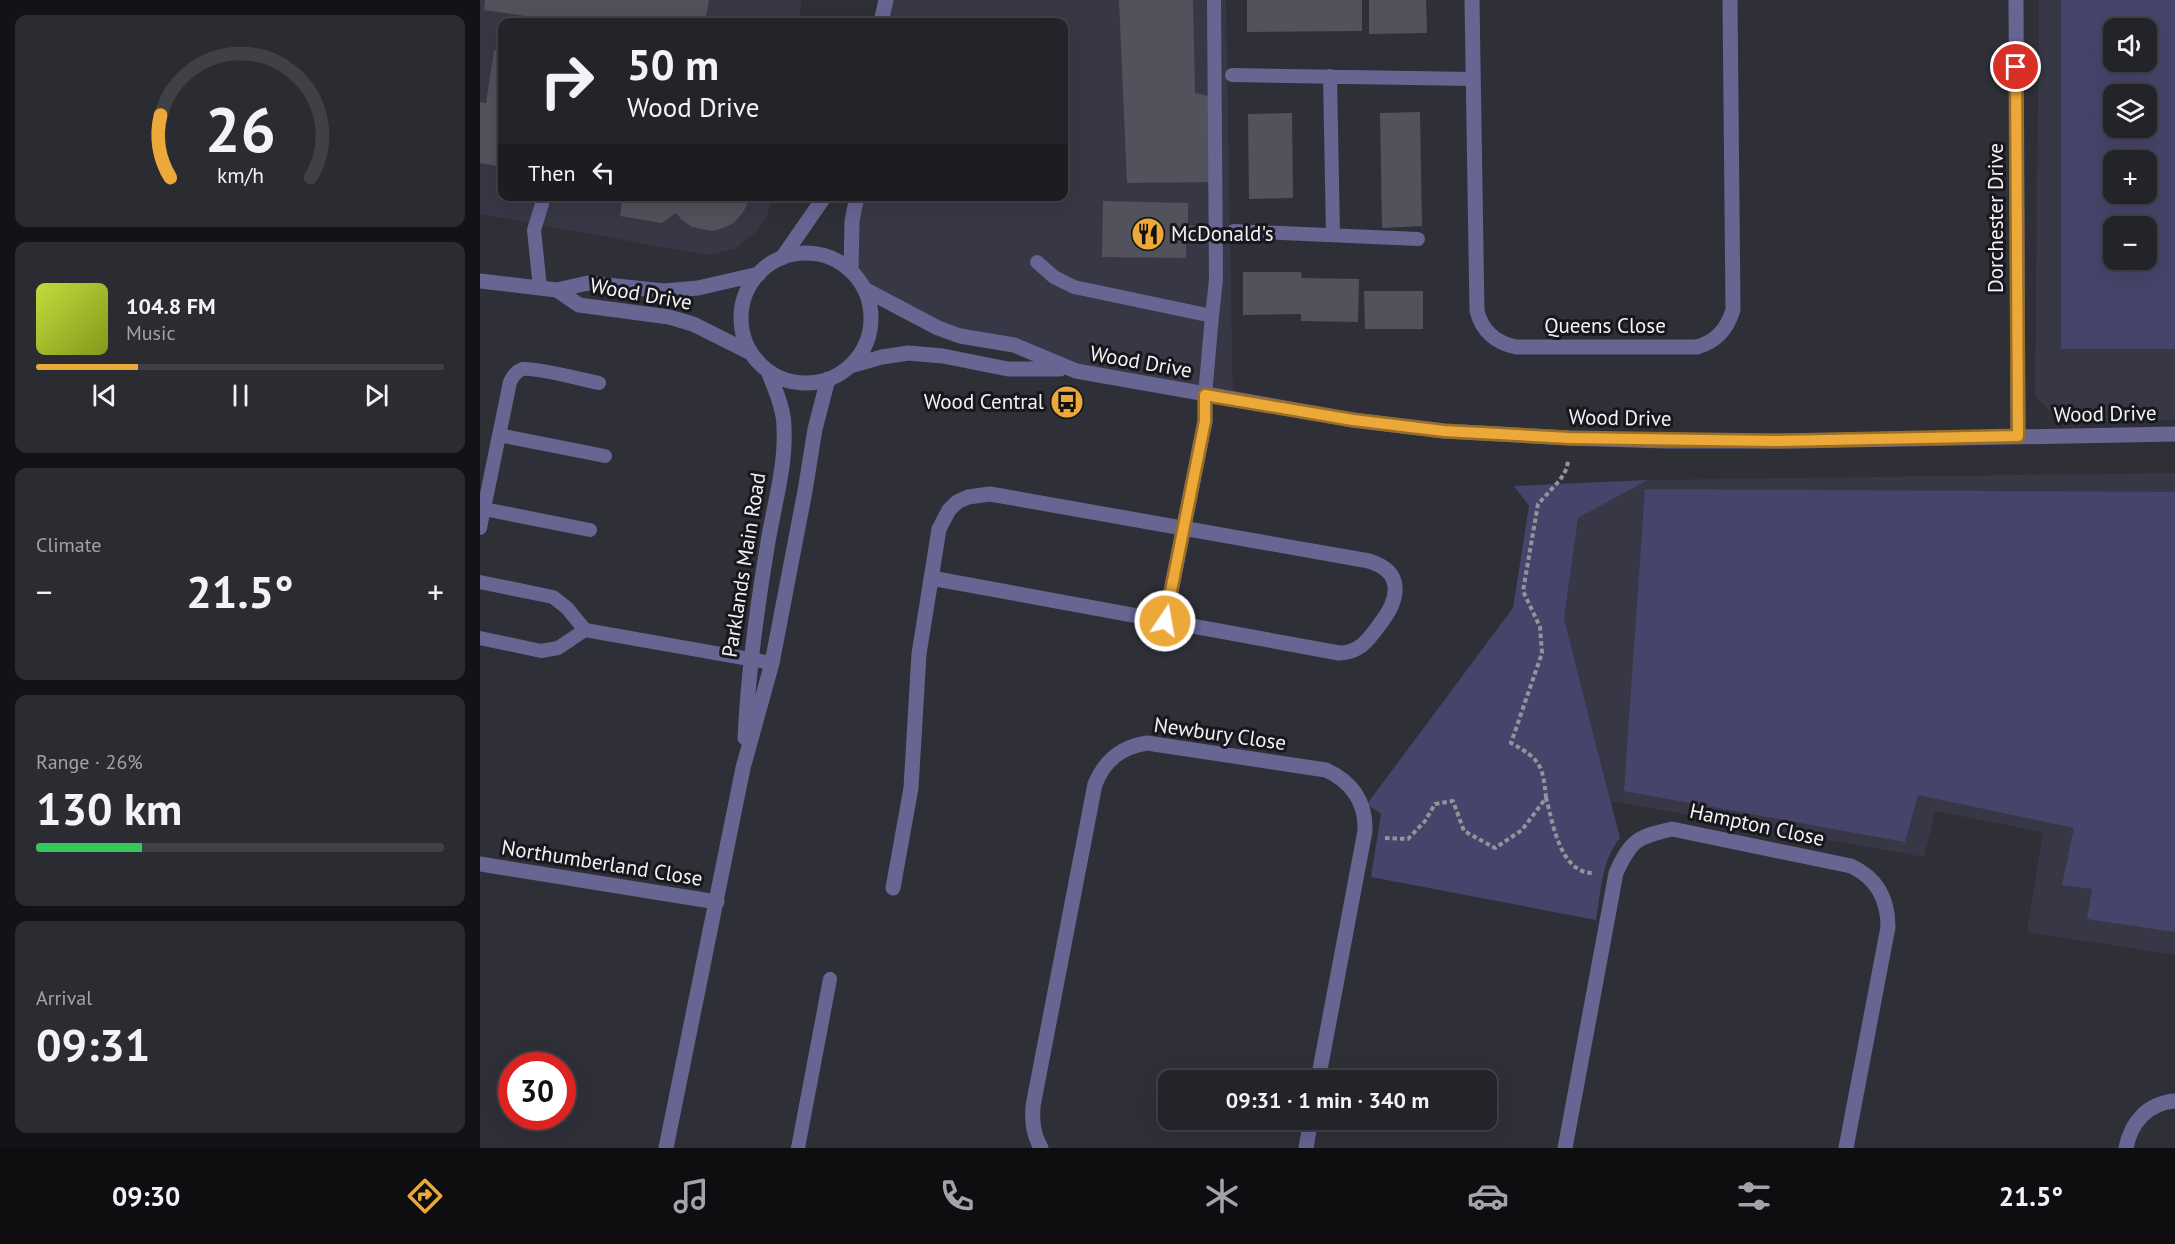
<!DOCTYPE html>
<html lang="en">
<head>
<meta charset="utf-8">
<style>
	:root { --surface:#23232a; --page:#2b2b32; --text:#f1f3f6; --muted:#a3a4a8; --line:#404047; --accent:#eca93a }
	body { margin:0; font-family:"PT Sans",sans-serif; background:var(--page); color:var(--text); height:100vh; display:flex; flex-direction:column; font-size:22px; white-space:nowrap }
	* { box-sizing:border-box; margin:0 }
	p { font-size:20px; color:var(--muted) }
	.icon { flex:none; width:33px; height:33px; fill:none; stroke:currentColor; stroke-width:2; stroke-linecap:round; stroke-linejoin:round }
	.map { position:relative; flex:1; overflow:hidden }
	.side { display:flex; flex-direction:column; gap:15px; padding:15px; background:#131317; width:480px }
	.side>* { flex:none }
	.banner { position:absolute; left:18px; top:18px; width:570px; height:183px; border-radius:12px; box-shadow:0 6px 24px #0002,0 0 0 2px var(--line); background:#23232a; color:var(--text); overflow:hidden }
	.buttons { position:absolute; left:1623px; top:18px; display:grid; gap:12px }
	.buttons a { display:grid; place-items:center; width:54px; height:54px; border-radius:12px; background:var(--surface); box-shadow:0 6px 24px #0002,0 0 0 2px var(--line); font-size:30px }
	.speed { position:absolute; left:18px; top:1052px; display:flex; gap:12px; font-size:30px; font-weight:700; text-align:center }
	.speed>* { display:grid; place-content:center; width:78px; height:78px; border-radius:50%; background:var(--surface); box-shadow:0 6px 24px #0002,0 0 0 2px var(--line); line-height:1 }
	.speed .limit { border:9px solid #d22; background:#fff; color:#111 }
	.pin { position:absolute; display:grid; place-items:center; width:51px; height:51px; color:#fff; margin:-26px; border:3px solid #fff; border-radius:50%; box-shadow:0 2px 6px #0007 }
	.me { position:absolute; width:66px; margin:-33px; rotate:12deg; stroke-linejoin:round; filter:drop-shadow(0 0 4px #0008) }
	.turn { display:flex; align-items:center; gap:21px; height:126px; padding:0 30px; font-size:27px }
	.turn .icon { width:78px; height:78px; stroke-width:2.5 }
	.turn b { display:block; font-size:42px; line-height:51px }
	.then { display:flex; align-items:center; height:57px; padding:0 30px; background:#0003; gap:12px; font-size:22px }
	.big { font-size:45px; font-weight:700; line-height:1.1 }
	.side .widget { flex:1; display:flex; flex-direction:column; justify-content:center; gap:9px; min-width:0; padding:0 21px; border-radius:12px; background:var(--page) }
	.side .dial { align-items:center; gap:0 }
	.dial svg { height:156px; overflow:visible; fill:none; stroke:var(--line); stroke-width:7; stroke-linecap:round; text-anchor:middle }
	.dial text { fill:var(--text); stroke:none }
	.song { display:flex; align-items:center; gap:18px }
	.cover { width:72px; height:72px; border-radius:9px; background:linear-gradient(135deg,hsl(70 70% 55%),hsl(70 70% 35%)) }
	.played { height:6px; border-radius:3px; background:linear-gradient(90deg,var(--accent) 25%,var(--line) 25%) }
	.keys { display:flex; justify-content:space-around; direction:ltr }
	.heat { display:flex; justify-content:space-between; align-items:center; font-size:33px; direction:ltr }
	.charge { height:9px; border-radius:4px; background:linear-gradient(90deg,#34c759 26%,var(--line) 0) }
	.trip { position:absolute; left:678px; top:1070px; width:339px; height:60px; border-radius:12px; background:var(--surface); box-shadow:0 6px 24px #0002,0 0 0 2px var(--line); font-weight:700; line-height:60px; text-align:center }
	.tab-bar { display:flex; height:96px; justify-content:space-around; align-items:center; background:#0e0e11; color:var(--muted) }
	.tab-bar .icon { width:42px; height:42px }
	.tab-bar .current { color:var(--accent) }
	.tab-bar b { font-size:27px; color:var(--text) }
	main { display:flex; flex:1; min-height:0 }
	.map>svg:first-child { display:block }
</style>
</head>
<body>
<main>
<section class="side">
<div class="widget dial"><svg viewBox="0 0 100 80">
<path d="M14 69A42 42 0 1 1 86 69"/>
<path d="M14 69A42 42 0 0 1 9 37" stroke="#eca93a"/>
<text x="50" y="56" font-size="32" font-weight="700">26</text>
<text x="50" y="72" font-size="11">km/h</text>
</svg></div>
<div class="widget">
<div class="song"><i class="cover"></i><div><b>104.8 FM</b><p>Music</p></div></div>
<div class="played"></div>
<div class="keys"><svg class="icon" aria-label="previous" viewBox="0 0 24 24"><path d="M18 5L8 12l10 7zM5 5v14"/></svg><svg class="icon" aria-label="pause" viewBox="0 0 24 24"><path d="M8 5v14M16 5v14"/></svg><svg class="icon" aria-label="next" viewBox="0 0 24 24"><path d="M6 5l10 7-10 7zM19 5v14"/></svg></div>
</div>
<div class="widget"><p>Climate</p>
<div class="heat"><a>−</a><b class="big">21.5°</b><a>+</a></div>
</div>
<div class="widget"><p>Range · 26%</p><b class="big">130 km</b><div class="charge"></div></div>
<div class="widget"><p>Arrival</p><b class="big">09:31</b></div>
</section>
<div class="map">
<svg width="1695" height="1148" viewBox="0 0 1695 1148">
	<rect width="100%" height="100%" fill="#2f2f38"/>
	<path fill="#383746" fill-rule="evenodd" d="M0,0h322l-3,22h-297v174l271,1 -7,21 -8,12 -23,19 -29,6 -226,-41z
		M406,0h340l7,400 -157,-29 -116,-35 -96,-47 -13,-18 6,-74 207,-1v-174h-183z
		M1559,0h136v420l-97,2 -14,-2 -12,-7 -17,-17zM1634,28h32v34h-32zM1634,94h32v34h-32zM1634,160h32v34h-32zM1634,226h32v34h-32z
		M1695,473v482l-148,-23 16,-100 -108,-21 -11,46 -313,-56 -47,-182 14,-101 70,-38z"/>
	<path fill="#47446b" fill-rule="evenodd" d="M1581,0h114v349h-114zM1634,28h32v34h-32zM1634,94h32v34h-32zM1634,160h32v34h-32zM1634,226h32v34h-32z
		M1168,480l-70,38 -14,101 56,219c-19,24 -19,53 -24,82l-225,-43 10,-63 -14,-10 146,-196 16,-102 -15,-20z
		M1165,489l530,3v440l-88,-13 5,-30 -30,-4 12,-57 -156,-33 -13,47 -281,-51z"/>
	<path fill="#52525c" d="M5,0h224l-4,22h-139l-82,-12z
		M639,0h74l2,93 13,3 3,86 -84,1z
		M767,0h115v31l-115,1z
		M889,0h57l1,33 -58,1z
		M14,50l8,1v116l-22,-4v-61l6,1z
		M940,112l2,114 -40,2 -2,-115z
		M812,113l1,85 -44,1 -1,-85z
		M143,196h127l-6,15 -10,12 -11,5 -11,3 -20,-4 -10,-7 -6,-7 -14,10 -42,-7z
		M623,201l85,2v22l6,1v16h-8v16l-84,-1z
		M763,272h58l1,6 57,1 -1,43 -57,-1v-7l-58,1z
		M884,291h59v38h-58z"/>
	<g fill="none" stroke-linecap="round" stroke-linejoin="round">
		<path stroke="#93939a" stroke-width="4" stroke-dasharray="4.5 3" stroke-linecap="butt" d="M1066,798c-3,-33 -6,-39 -35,-55l31,-90 -2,-26 -17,-36 15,-87 22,-24 7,-12 1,-8
			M905,838l23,1 17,-18 10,-17 18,-3 11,30 31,17 27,-18 24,-32c7,25 14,76 48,75"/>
		<path stroke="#676592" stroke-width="14" d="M752,75l241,4
			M850,76l3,159
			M754,231l184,8
			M557,262l17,15 20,10 138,29 -7,79
			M60,288l-6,-58 8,-26
			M732,316l4,-36 -2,-280
			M19,435l106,21
			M4,509l106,21
			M0,528l30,-146c3,-6 6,-11 13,-13 12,-2 61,11 76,14
			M0,582l73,15 14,11 18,22 187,33
			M0,638l61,13 17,-3 27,-18
			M318,1148l32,-169"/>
		<path stroke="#676592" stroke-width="15" d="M992,0l5,311c5,20 19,32 39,36h181c20,-6 30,-18 36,-37l-3,-310
			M1536,0l2,436
			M685,621l40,-200v-26
			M0,864l237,38
			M413,888l18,-100 8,-134 20,-125 10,-19 8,-8 11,-5 22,-3 379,67c36,11 30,39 11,63 -11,15 -20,29 -41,29l-408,-75
			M561,1148c-8,-14 -9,-26 -8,-42l62,-322c10,-24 26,-37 52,-41l179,27c26,12 40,32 39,61l-47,249
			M826,1148l5,-29
			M1085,1148l51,-275c15,-33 21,-36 56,-44l179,37c26,12 37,33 37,61l-42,221
			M1646,1148c5,-26 22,-45 49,-47"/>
		<path stroke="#676592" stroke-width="15" d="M401,22l5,-22
			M261 318a65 65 0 1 1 130 0a65 65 0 1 1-130 0Z
			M302,258l43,-62
			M371,271l1,-50 5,-25
			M0,281l77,9 31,-7 76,8 34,-3 61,-14
			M384,289l74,39 22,8 54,9 62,26 277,49 91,11 125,7 96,3h132l378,-7
			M77,290l22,15 90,12 24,7 58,29
			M370,366l32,-9 26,-4 35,3 65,13h52
			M265,738c3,-65 12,-131 23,-196 6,-37 18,-76 16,-114 0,-20 -9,-38 -16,-57
			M186,1148l77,-380 29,-105 33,-172 10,-62 13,-50"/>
	</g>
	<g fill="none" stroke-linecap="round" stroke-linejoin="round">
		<defs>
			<path id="route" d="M685,621l40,-200v-26l148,25 91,11 125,7 206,3 243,-5 -2,-369"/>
		</defs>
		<use href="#route" stroke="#996e26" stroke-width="15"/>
		<use href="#route" stroke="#eca93a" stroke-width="10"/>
	</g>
	<defs>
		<symbol id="restaurant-disc" viewBox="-11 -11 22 22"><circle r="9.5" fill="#eca93a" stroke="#17171c"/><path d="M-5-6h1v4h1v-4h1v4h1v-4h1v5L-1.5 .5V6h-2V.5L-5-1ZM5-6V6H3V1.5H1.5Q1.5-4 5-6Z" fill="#111"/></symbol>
		<symbol id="bus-disc" viewBox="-11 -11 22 22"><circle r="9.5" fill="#eca93a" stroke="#17171c"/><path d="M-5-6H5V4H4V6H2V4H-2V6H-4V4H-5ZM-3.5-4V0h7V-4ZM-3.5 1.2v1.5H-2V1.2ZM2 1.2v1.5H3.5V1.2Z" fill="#111"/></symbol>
	</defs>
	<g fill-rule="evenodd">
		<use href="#restaurant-disc" x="649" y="215" width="38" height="38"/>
		<use href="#bus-disc" x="568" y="383" width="38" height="38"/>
	</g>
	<g text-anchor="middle" stroke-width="6" stroke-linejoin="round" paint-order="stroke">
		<g font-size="21" fill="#f2f2f8" stroke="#17171c">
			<text transform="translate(1516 218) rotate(-90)" y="7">Dorchester Drive</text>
			<text transform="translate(161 294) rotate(10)" y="7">Wood Drive</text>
			<text x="1125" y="333">Queens Close</text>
			<text transform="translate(661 362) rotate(10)" y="7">Wood Drive</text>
			<text transform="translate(1625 414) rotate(-1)" y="7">Wood Drive</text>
			<text transform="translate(1140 418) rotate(1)" y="7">Wood Drive</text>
			<text transform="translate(264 565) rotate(-81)" y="7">Parklands Main Road</text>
			<text transform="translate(740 734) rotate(8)" y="7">Newbury Close</text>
			<text transform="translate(1277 825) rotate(12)" y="7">Hampton Close</text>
			<text transform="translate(122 863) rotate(9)" y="7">Northumberland Close</text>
		</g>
		<g font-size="21" fill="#f2f2f8" stroke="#17171c" text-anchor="start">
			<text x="691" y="241">McDonald's</text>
			<text x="564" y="409" text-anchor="end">Wood Central</text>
		</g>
	</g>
</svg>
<div class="buttons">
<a><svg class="icon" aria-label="sound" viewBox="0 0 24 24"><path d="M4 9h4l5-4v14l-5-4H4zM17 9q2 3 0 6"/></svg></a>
<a><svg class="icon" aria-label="layers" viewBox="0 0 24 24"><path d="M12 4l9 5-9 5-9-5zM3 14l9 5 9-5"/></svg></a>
<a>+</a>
<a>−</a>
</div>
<div class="speed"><div class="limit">30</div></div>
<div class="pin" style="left:1536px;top:67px;background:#d93025"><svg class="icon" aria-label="arrive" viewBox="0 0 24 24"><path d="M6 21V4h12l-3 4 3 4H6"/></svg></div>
<svg class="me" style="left:685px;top:621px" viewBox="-20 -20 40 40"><circle r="17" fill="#eca93a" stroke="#fff" stroke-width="3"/><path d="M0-11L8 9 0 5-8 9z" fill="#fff"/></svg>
<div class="trip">09:31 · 1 min · 340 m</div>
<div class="banner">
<div class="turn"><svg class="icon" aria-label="right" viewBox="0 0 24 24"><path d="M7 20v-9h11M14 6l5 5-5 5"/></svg><div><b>50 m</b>Wood Drive</div></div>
<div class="then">Then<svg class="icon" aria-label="left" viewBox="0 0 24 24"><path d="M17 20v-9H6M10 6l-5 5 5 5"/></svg></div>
</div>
</div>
</main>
<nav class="tab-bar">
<b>09:30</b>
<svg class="icon current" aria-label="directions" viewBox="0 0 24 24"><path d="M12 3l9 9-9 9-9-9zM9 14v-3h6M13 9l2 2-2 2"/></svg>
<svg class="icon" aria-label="music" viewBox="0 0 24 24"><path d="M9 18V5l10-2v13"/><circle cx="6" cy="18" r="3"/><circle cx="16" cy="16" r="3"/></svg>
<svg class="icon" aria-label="phone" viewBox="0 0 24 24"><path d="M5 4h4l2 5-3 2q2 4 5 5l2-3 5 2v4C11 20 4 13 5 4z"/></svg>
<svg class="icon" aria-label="climate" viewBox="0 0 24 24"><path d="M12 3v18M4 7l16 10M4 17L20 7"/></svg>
<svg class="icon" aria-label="car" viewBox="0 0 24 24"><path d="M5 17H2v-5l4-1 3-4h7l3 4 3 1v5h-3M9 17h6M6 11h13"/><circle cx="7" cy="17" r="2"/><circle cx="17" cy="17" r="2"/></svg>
<svg class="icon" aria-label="filters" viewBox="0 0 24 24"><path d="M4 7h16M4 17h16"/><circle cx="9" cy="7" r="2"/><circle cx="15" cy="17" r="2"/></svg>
<b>21.5°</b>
</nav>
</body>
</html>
